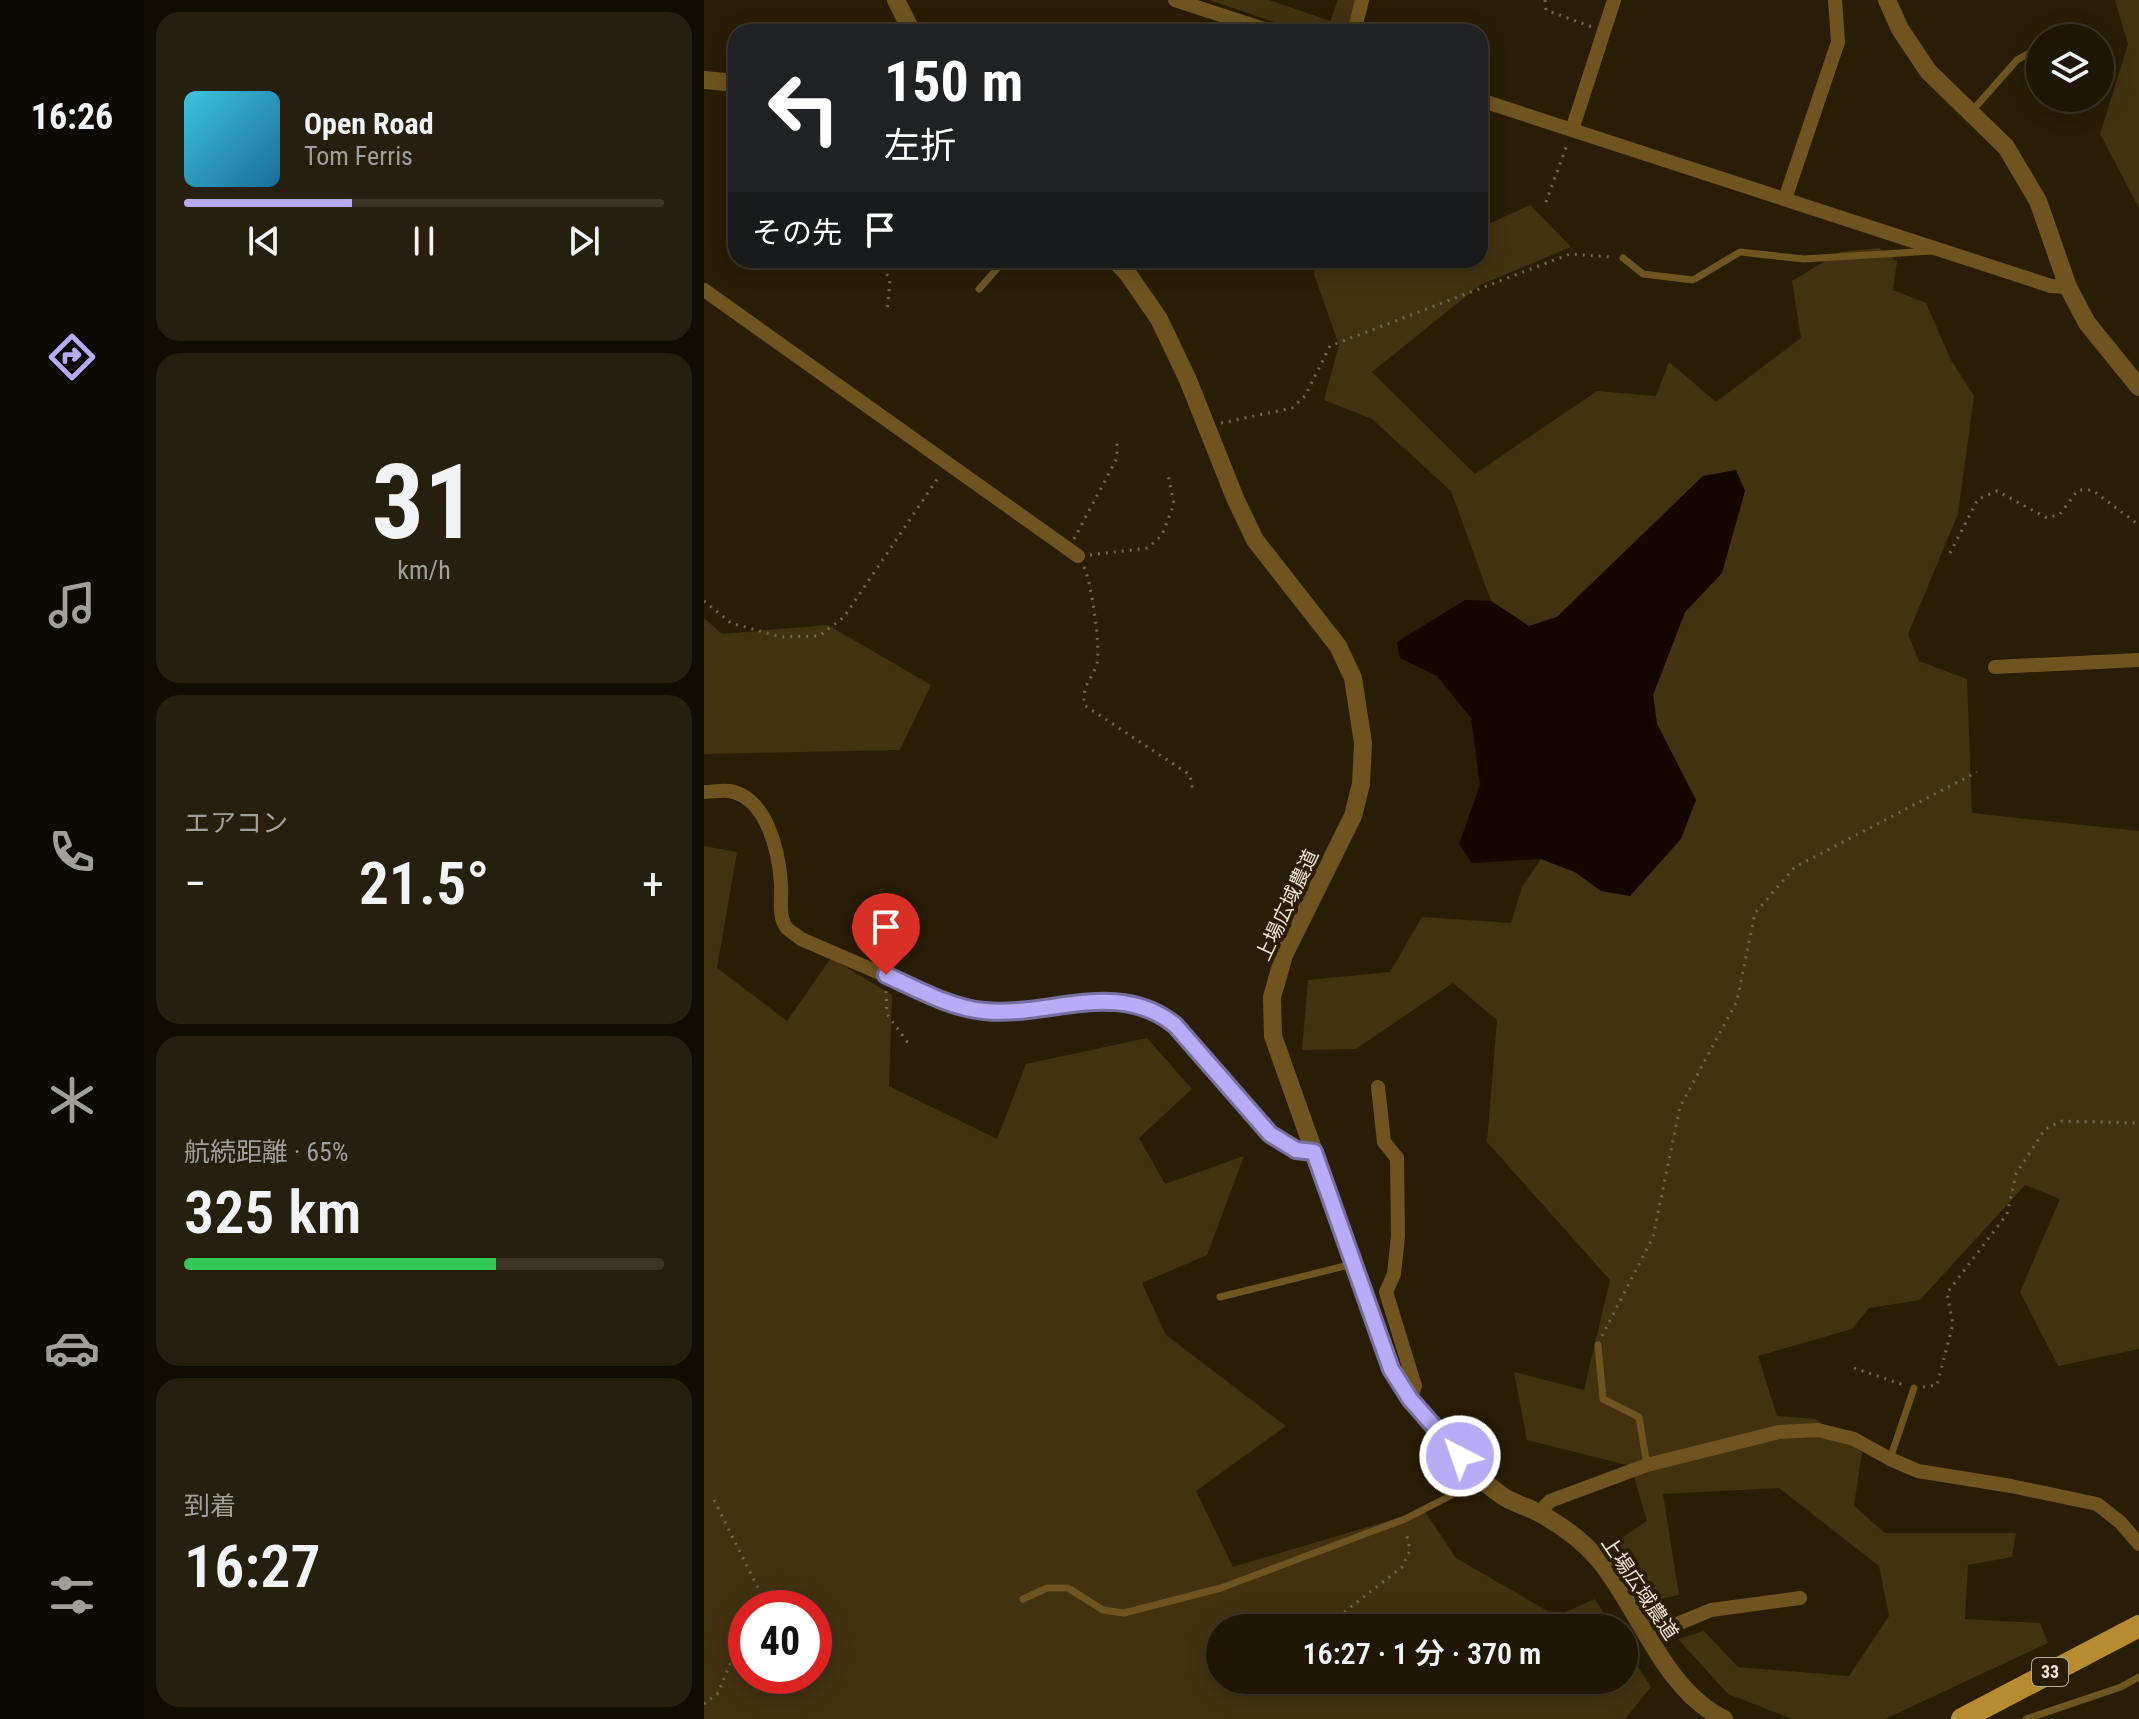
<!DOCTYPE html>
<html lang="ja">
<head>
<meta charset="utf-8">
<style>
	:root { --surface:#1f1604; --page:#271f0e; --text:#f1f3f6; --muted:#a19f9a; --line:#3c3526; --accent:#b8abf7 }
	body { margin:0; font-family:"Roboto Condensed","Noto Sans JP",sans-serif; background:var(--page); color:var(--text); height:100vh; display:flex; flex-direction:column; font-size:30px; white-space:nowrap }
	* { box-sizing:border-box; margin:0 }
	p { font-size:26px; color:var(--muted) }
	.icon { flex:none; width:44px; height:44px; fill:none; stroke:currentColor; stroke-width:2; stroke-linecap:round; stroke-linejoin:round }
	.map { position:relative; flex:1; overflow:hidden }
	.panel { display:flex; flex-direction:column; gap:12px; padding:12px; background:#110c02; width:560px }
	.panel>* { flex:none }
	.hud { position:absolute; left:24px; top:24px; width:760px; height:244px; border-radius:24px; box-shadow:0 4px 20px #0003,0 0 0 2px var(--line); background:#202124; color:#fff; overflow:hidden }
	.buttons { position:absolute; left:1322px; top:24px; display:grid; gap:16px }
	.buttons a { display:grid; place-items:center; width:88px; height:88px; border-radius:50%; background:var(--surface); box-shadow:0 4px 20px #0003,0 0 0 2px var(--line); font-size:40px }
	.speed { position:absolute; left:24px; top:1590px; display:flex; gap:16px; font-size:40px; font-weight:700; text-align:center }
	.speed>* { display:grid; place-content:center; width:104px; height:104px; border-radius:50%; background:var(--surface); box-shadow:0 4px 20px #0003,0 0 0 2px var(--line); line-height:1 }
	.speed .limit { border:12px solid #d22; background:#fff; color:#111 }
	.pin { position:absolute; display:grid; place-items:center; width:68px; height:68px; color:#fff; margin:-82px -34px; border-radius:50% 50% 50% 0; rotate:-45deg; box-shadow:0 0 8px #0007 }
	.pin .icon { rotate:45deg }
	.me { position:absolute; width:88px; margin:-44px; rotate:319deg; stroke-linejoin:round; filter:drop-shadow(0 0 6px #0008) }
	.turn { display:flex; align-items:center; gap:28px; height:168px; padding:0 24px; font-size:36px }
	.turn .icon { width:104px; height:104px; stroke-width:2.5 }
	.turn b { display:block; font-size:56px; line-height:68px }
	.then { display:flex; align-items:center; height:76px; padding:0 24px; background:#0003; gap:16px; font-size:30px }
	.big { font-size:60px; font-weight:600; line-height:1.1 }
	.panel .tile { flex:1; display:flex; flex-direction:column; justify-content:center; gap:12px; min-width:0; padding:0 28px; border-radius:24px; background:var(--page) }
	.panel .dial { align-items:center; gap:0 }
	.dial b { font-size:104px; line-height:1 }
	.song { display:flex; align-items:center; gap:24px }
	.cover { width:96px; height:96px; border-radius:12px; background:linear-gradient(135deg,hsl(190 70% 55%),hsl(200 70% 35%)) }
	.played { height:8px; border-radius:4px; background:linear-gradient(90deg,var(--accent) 35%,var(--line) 35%) }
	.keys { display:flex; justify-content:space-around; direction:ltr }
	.heat { display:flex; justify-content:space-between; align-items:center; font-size:44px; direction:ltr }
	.charge { height:12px; border-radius:6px; background:linear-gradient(90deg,#34c759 65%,var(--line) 0) }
	.trip { position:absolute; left:502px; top:1614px; width:432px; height:80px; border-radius:40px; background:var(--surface); box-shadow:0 4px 20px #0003,0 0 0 2px var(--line); font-weight:600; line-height:80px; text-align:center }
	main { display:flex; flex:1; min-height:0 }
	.menu { display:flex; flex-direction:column; width:144px; justify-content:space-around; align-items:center; background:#0c0902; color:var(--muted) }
	.menu .icon { width:56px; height:56px }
	.menu .selected { color:var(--accent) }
	.menu b { font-size:36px; color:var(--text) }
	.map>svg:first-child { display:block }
</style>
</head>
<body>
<main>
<nav class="menu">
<b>16:26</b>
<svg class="icon selected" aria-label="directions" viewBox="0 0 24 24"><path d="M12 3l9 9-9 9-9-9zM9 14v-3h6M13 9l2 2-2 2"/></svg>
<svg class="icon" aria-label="music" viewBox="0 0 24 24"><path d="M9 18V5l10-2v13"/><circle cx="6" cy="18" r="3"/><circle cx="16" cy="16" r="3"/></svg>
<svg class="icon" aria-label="phone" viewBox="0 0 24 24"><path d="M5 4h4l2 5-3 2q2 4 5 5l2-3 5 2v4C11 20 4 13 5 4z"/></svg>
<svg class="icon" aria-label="climate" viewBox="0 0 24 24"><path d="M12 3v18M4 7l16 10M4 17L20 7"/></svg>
<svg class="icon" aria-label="car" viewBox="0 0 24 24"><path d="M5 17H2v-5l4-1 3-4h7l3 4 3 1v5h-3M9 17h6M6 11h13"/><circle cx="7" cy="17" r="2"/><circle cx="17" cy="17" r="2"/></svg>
<svg class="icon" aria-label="filters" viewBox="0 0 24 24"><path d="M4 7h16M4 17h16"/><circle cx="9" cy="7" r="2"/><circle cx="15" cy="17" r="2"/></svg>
</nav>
<section class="panel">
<div class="tile">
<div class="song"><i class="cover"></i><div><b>Open Road</b><p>Tom Ferris</p></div></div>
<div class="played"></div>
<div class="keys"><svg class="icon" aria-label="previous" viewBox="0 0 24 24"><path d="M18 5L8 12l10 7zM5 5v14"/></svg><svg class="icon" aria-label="pause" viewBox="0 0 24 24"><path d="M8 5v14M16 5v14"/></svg><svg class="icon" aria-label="next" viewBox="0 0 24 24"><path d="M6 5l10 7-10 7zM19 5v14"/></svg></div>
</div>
<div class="tile dial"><b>31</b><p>km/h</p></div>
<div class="tile"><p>エアコン</p>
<div class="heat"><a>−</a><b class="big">21.5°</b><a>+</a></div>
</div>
<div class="tile"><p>航続距離 · 65%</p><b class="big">325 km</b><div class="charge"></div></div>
<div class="tile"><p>到着</p><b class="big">16:27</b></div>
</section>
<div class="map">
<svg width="1435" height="1719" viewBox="0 0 1435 1719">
	<rect width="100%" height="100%" fill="#291d05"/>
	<path fill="#433210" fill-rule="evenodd" d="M505,0h60l61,21 8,-21h22l-15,32h-41z
		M1411,0h24v208l-39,-74 28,-90z
		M826,205l41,42 -91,38 -108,87 103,102 122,-83 59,5 13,-34 47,40 85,-64 -9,-57 48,-29 39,-4 18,13 -4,29 33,13 25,57 23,36 -16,118 -50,120 11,27 48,18 5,134 167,18v518l-81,17 -38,-74 40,-93 -35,-14 -105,115 -51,8 -17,21 -94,27 19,60 38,3 47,33 -8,54 31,27h131l-4,24 -44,8 -3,54 75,4 8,20 -163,76h-93l-64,-25 -50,-55 26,-8 34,36 111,9 40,-60 -10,-50 -100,-78 -116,6 16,101 -33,7 -39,-54 40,-27 -16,-55 -104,-26 -13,-68 70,18 26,-110 -123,-138 10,-122 -44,-37 -97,66 -54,1 6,-70 82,-8 32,-55 89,6 11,-36 19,-28 34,13 26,19 95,-91 -39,-76 -4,-29 32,-83 37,-39 -19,-97 -146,141 -28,9 -38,-25 -40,-110 -79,-72 -48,-19 15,-55 -25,-71 4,-14h162v-32z
		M0,618l18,16 106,-9 103,60 -31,65 -196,4z
		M0,846l33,6 -20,116 70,53 44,-63 61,37 -3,91 108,53 29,-75 121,-26 45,51 -53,49 26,46 79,-28 -37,99 -65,28 24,52 120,91 -90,65 37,76 191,-57 32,48 100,58 39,-17 18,29h-393v52h404v-35l27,42 -26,32h-921zM42,1608h68v68h-68z"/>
	<path fill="#130700" d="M1032,470l9,21 -23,82 -37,39 -32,83 4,29 39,76 -15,39 -51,57 -29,-5 -26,-19 -34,-13 -69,4 -13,-19 21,-59 -9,-67 -34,-42 -37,-18 -3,-16 68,-42 26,1 38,25 28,-9 146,-141z"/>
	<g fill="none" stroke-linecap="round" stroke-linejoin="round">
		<path stroke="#6f6550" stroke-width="3" stroke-dasharray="2 6" stroke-linecap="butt" d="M841,0l1,10 46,17
			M842,202l21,-57
			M175,260l11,20 -3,33
			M517,423l71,-15 13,-12 25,-50 240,-92 41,3
			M370,539l43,-81v-20
			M1246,553l28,-54 19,-8 50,27 13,-4 18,-24h14l47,35
			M386,555l58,-7 14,-13 12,-31 -6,-29
			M380,567c7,14 17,81 13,96 -6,20 -14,18 -13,42l106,70 3,17
			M0,601l27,22 50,14 38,-1 25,-19 96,-142
			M182,991l1,23 21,29
			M898,1336l51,-99 27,-130 57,-106 18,-88 40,-46 182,-95
			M1150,1368l50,17
			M1219,1387l14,-2 16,-61 -6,-31 60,-79 9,-40 29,-45 17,-8 77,2
			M10,1500l46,92 -6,16
			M634,1617l64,-50 8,-17 -4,-19
			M0,1704l14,-11 28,-67"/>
		<path stroke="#6f541f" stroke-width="7" d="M1350,38l14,-8
			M1268,111l45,-51 23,-13
			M919,258l20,16 50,6 47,-28 64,7 128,-8
			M275,289l26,-29
			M516,1297l133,-33
			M894,1345l5,54 36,18 8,48
			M1186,1459l24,-71
			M319,1599l24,-11h21l35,22 21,3 97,-25 184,-69 76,-39
			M1322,1719l95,-32 18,-10"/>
		<path stroke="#6f541f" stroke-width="14" d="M471,0l98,32
			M650,32l8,-32
			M776,100l571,186 17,1
			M868,130l42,-130
			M1081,199l53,-157 -3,-42
			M0,290l374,266
			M1291,667l144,-7
			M0,792c8,0 17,-2 25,-1 38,6 50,61 52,93 1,13 -3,32 5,43 4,5 11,8 15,12l130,56 49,16 25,2 71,-11 55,3 26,6 18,14 95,109 26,16 18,2
			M674,1087l6,55 13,16 1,78 -4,38 -8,18 29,94 -5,13
			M835,1513l11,-12 97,-36 132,-33 39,-2 36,9 36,20 28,12 93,15 86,18 23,18 19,22
			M920,1600l15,-7c16,5 20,24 36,32l36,-15 89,-12"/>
		<path stroke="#6f541f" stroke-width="18" d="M192,0l16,32
			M1183,0l13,29 28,42 78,76 32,54 30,86 19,36 52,64
			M0,80l32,3
			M411,260l13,14 31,45 29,61 47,118 20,42 83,106 15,32 10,65 -2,41 -8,32 -69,139 -12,42 1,39 118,333c26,41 72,100 113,128 10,6 23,10 33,15 25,13 45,28 63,49 40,49 63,128 124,158"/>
		<path stroke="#b78b30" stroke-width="22" d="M1258,1719l177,-93"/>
	</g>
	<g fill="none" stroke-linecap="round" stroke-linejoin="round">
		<defs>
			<path id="route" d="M182,975c31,14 65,33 98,36 63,7 133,-33 191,14l95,109 26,16 18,2 77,217 19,30 50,57"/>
		</defs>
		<use href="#route" stroke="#786fa1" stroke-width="20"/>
		<use href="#route" stroke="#b8abf7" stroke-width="14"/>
	</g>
	<g text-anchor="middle" stroke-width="8" stroke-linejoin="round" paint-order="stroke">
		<rect fill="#291d05" stroke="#b3aa99" stroke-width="2" x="1328" y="1658" width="36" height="28" rx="6"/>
		<g font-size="18" font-weight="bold" fill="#eee6d8">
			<text x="1346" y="1678">33</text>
		</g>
		<g font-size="20" fill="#eee6d8" stroke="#291d05">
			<text transform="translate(583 905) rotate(-65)" y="7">上場広域農道</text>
			<text transform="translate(936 1588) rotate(56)" y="7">上場広域農道</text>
		</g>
	</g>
</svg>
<div class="buttons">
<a><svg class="icon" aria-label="layers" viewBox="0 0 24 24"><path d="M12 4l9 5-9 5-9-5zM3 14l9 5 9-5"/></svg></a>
</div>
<div class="speed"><div class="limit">40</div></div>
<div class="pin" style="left:182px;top:975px;background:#d93025"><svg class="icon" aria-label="arrive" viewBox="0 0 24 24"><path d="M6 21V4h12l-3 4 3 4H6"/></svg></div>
<svg class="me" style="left:756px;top:1456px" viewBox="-20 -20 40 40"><circle r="17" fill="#b8abf7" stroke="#fff" stroke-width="3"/><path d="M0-11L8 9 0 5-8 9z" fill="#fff"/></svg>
<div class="trip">16:27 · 1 分 · 370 m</div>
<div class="hud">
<div class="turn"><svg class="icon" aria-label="left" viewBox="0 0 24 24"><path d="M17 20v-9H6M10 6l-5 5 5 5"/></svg><div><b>150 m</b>左折</div></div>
<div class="then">その先<svg class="icon" aria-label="arrive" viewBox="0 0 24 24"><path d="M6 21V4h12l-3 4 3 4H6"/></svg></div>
</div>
</div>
</main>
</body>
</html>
